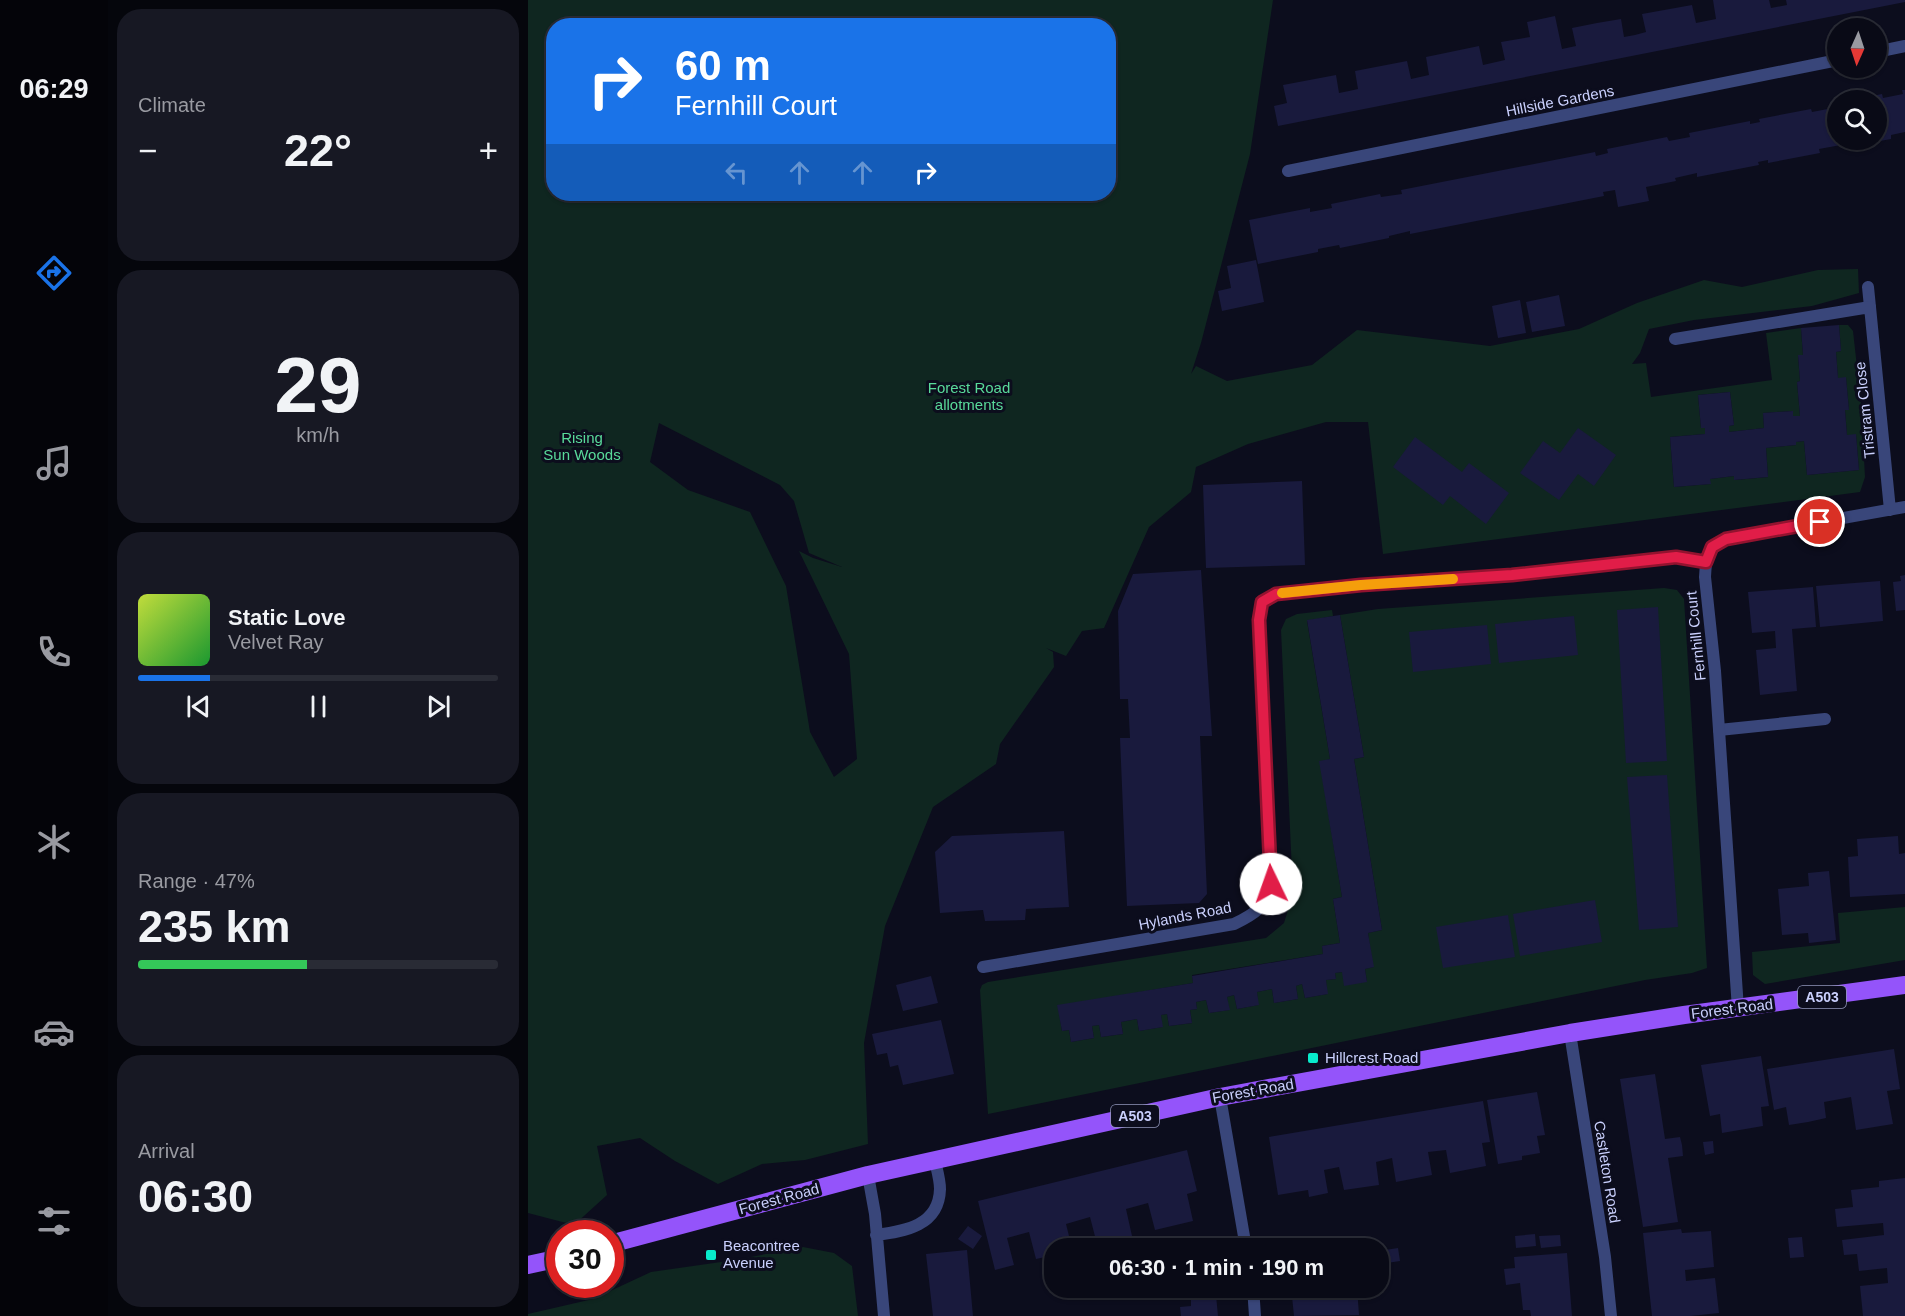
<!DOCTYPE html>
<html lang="en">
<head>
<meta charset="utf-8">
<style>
	:root { --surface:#090a16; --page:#171823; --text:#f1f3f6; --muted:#999aa1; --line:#292b35; --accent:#1a73e8 }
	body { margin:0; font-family:Helvetica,sans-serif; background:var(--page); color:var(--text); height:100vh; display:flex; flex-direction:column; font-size:22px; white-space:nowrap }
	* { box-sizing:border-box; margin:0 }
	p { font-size:20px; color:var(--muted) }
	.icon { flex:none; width:33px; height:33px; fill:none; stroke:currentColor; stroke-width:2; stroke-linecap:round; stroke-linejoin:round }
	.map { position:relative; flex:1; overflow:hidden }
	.sheet { display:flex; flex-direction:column; gap:9px; padding:9px; background:#05060c; width:420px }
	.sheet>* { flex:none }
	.guide { position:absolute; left:18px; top:18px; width:570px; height:183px; border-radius:24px; box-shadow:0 2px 4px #0004,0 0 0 2px var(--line); background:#1a73e8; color:#fff; overflow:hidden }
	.needle { width:39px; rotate:183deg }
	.buttons { position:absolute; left:1299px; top:18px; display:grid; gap:12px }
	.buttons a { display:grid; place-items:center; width:60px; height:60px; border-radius:50%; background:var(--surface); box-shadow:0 2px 4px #0004,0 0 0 2px var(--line); font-size:30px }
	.speed { position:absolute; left:18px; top:1220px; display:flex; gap:12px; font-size:30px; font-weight:700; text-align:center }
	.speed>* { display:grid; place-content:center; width:78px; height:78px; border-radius:50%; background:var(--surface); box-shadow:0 2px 4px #0004,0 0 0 2px var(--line); line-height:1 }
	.speed .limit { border:9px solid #d22; background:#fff; color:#111 }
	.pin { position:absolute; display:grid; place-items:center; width:51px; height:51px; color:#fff; margin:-26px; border:3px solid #fff; border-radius:50%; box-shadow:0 2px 6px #0007 }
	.me { position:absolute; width:66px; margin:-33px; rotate:357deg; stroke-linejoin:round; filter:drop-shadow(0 0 4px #0008) }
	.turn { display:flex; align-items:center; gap:21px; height:126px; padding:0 30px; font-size:27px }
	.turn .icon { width:78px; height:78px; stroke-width:2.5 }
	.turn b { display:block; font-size:42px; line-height:51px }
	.lanes { display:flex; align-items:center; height:57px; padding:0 30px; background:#0003; justify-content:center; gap:30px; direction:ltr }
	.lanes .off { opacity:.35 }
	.big { font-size:45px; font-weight:800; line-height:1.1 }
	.sheet .tile { flex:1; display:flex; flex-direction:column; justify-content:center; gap:9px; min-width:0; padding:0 21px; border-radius:24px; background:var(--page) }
	.sheet .dial { align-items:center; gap:0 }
	.dial b { font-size:78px; line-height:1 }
	.song { display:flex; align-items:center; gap:18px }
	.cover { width:72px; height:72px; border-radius:9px; background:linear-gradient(135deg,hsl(70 70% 55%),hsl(130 70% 35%)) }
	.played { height:6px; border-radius:3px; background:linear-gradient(90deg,var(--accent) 20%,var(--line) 20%) }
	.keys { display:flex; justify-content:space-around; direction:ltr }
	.heat { display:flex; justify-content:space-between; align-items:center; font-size:33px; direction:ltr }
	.charge { height:9px; border-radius:4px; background:linear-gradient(90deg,#34c759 47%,var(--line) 0) }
	.trip { position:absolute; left:516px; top:1238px; width:345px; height:60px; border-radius:24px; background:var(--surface); box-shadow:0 2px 4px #0004,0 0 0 2px var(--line); font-weight:800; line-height:60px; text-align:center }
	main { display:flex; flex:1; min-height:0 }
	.tab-bar { display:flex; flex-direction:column; width:108px; justify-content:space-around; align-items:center; background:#040409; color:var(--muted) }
	.tab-bar .icon { width:42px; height:42px }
	.tab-bar .on { color:var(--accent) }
	.tab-bar b { font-size:27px; color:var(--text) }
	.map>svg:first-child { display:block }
</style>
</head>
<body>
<main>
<nav class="tab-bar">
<b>06:29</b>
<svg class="icon on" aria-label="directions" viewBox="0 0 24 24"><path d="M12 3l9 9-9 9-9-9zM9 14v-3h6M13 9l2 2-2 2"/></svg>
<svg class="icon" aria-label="music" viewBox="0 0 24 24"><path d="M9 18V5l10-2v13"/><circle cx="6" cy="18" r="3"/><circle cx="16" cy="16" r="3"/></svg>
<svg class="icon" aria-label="phone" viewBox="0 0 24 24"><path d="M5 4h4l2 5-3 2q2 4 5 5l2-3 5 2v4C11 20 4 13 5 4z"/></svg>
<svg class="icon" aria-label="climate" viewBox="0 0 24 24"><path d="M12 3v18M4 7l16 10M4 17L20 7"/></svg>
<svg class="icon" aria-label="car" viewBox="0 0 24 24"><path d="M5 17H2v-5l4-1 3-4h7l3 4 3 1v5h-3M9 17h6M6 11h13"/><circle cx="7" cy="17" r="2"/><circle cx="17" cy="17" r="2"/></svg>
<svg class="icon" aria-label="filters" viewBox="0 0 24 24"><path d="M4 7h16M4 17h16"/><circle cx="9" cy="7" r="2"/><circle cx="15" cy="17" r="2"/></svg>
</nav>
<section class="sheet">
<div class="tile"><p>Climate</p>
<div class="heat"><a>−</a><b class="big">22°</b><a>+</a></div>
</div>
<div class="tile dial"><b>29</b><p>km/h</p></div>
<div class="tile">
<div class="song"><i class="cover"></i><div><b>Static Love</b><p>Velvet Ray</p></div></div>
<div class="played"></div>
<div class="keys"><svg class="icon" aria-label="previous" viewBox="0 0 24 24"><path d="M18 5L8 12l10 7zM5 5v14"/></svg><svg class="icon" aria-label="pause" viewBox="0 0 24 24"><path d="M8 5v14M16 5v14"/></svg><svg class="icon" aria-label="next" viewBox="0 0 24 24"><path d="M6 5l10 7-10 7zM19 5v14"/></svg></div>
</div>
<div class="tile"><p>Range · 47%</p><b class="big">235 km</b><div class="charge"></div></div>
<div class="tile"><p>Arrival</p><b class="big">06:30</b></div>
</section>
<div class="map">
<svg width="1377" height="1316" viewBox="0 0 1377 1316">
	<rect width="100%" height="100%" fill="#0c0d1d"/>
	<path fill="#0f2620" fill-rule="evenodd" d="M0,0h745l-23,154 -49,189 -10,31 5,-8 31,15 85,-16 45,-35 133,16 89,-17 58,-26 67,-23 38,7 76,-17 40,-1 1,24 -47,13 -118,14 -45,9 -9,24 -8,11 14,-1 5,34 121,-17 -6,-47 35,-5 2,27 -5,1 2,25 -3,1 3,34h-7v-5l-30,2 1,15 -35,4v-6l5,-1 -4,-33 -32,3 3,33h4v6l-35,3 4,50 36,-3v-5l24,-3 1,4 33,-3 -2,-29 30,-3v-3l8,-1 3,34 52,-5 -3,-35h-9l-2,-25h4l-3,-32h-8l-2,-26 5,-1 -2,-26h9l5,6 8,72 4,74 -5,15 -477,62 -15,-132h-42l-78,22 -52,23 -5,25 -42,35 -45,101 -22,3 -16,25 -20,-8 7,4 1,15 -54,77 -4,20 -63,43 -48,119 -21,117 4,101 -63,16 -43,4 -44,20 -43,-23 -35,-23 -43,8 10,49 -33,30 -46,-12zM26,26h554v168h-554zM131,423l121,62 14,16 15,52 33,14 -29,-9 -14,-7 50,103 8,105 -23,18 -24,-45 -24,-146 -36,-74 -62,-22 -38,-28z
		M1136,588l13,2 7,9 23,369 -15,5 -47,7 -657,134 -8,-124 2,-5 6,-3 278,-44 18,-15 9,-29 -12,-264 5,-11 11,-5 35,-4 1,6 -26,5 23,138 -10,3 22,135 -9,2 7,44 -18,3 1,8 -131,21 1,8 -135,23 4,25 7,-1 2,12 23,-4 -2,-12 7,-1 2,12 22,-3 -2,-12 16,-3 2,12 23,-4 -1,-12 6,-1 2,12 23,-3 -2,-13 7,-1 -1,-7 10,-2 3,13 20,-3 -2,-13 7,-2 3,14 21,-4 -1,-13 15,-3 2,14 24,-4 -2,-13 6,-2 3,14 22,-4 -1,-14 10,-1 -1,-6 7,-1 25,10 -2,-13 8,-2 -5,-34 14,-3 -28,-171 10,-2 -24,-142 38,-6z
		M1377,907v53l-140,24 -12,-9 -1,-23 88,-9 -2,-30z
		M275,1247l31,6 18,13 6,50h-330v-2l65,-15 58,-27 84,-12z"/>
	<path fill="#191a3d" d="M1185,0h56l2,8 16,-3 -1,-5h119v2l-627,124 -4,-20 13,-3 -4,-18 53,-10 3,18 10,-2 9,-2 -3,-18 52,-10 4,18 18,-4 -3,-18 53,-11 4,19 22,-5 -4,-18 29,-5 -3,-15 28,-6 7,33 14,-3 -4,-18 25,-5 24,-4 3,18 11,-2 11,-3 -4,-18 50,-9 4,18 20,-4z
		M1374,90h3v42l-14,3v4l-50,9v-3l-22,4 1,4 -52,10v-3l-10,2 1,3 -62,12v-4l-22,5 1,3 -30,6 3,14 -31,6 -3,-17 -12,2 1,4 -194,38v-3l-21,5v2l-49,10 -1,-3 -21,4v3l-60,12 -9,-44 61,-12v4l22,-4 -1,-4 49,-10 1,3 21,-3 -1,-4 194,-38 1,4 12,-3 -1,-4 60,-12 2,4 21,-4 -1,-4 61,-12v3l10,-2 -1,-3 52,-10 1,3 21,-4v-4l5,-1v37h38v-40l-18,-1 24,-5 1,4 20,-4z
		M728,260l8,42 -42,9 -4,-20 13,-3 -4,-22z
		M1031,295l6,31 -33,6 -6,-30z
		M992,300l6,33 -28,5 -6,-32z
		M1311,325l2,26 -5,1 2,26 8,-1 3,33h-4l2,25 9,-1 3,36 -52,5 -3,-34 -8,1v3l-30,3 2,29 -34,3v-4l-24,3 1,5 -37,3 -4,-50 35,-3v-6h-4l-3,-33 32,-3 4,33 -5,1v6l35,-4 -1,-15 30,-2v5h7l-3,-34 3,-1 -2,-26h5l-2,-27z
		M1050,428l38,27 -22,31 -16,-12 -19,26 -39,-27 23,-32 17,12z
		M887,437l47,35 7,-9 40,30 -23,31 -36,-28 -7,9 -50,-38z
		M774,481l3,84 -99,3 -3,-83z
		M673,570l11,166h-12l7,158 -8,9 -72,3 -7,-168h10l-2,-39h-8l-2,-88 15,-37z
		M1377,575v35l-9,1 -3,-29 8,-1 -1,-5z
		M1352,581l3,40 -63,6 -4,-41z
		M1285,587l3,40 -24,2 5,62 -37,4 -4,-45 20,-2 -1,-17 -23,2 -4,-41z
		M1130,607l9,154 -41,2 -9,-153z
		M812,615l24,142 -10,2 28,171 -14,3 6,34 -9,2 2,13 -23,4 -2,-14 -7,1 1,6 -10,1 2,14 -23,4 -3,-14 -6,2 2,13 -24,4 -2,-14 -15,3 2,13 -22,4 -3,-14 -7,2 3,13 -21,3 -3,-13 -10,2 1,7 -7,1 2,13 -23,3 -2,-12 -6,1 2,12 -24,4 -2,-12 -16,3 2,12 -22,3 -2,-12 -7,1 2,12 -23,4 -2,-12 -7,1 -5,-26 136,-22 -1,-7 131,-22 -1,-8 18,-3 -7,-44 9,-2 -23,-136 11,-2 -23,-139z
		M1046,616l4,39 -79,8 -4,-39z
		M959,625l4,39 -78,8 -4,-40z
		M1139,775l11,152 -39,3 -12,-153z
		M536,831l5,76 -43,2 -1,11 -40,1 -2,-11 -43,3 -5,-61 17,-16z
		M1370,836l1,18 6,-1v41l-55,3 -2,-40 10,-1 -1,-17z
		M1301,871l7,69 -27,3 -1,-10 -26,2 -4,-46 31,-3 -1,-13z
		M1067,900l7,42 -82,14 -7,-42z
		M980,915l7,42 -72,11 -7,-41z
		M403,976l7,27 -35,8 -7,-26z
		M413,1020l13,54 -51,11 -5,-20 -8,2 -3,-14 -10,2 -5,-21z
		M1366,1049l6,40 -13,2 6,33 -37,6 -5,-33 -27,5 2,16 -18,4 -19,3 -3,-18 -12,3 -7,-41z
		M1233,1056l8,50 -8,1 2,19 -41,7 -2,-19 -10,2 -9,-51z
		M1127,1074l10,65 15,-2 2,8 1,11 -15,2 10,64 -35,5 -23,-148z
		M1009,1092l8,43 -8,1 3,17 -18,3v4l-24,4 -11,-64z
		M955,1101l7,41 -8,1 4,23 -36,7 -4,-23 -18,2 4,23 -36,7 -4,-24 -16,4 3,23 -35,5 -5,-23 -15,3 4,23 -19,4 -1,-7 -30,5 -9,-58z
		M1185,1141l1,12 -9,2 -2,-13z
		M659,1150l10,41 -10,3 6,27 -38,9 -7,-27 -22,6 6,27 -35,8 -7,-27 -24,7 6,24h-18v7l-18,4 -7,-27 -22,6 7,27 -19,5 -17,-69z
		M1377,1178v138h-42l-3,-30 28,-3 -1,-15 -28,3 -2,-17 -13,1 -2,-15 42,-5 -1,-12 -46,4 -2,-18 18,-2 -2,-17 28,-3v-6z
		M440,1226l14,10 -9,13 -15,-10z
		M1153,1229l1,4 29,-2 3,36 -29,3 1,11 29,-3 4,35 -29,3h-38l-9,-83z
		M1007,1234l1,12 -20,2 -1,-12z
		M1032,1235l1,11 -20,2 -2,-12z
		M1274,1237l2,20 -14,1 -2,-20z
		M870,1248l2,13 -20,3 -1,-13z
		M439,1250l6,66h-40l-7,-62z
		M1039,1253l5,63h-41l-1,-6h-7l-3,-27 -14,2 -2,-16 11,-1 -1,-11z
		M763,1287h66l2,28 -65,1z
		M688,1295l2,21h-37l-1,-9 11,-1v-8z"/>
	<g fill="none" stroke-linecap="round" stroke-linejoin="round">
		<path stroke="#39467a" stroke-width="12" d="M1340,287l2,20
			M1191,730l106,-11"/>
		<path stroke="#39467a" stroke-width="12" d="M1348,52l29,-6
			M760,171l550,-111
			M1147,339l195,-32 20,203
			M455,967l251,-43c19,-9 34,-18 37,-40l-12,-264 3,-18 14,-8 85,-9 151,-10 164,-18 30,5
			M1210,1009l-23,-338 -10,-94c1,-22 2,-27 21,-38l179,-32
			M1042,1033l35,224 6,59
			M692,1097l26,151
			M340,1175l7,39 9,102
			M348,1235c29,-4 63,-9 64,-46 0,-9 -3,-19 -5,-28
			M725,1287l2,29"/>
		<path stroke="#9454fa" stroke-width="18" d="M82,1244l258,-69 352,-78 350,-64 114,-18 221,-30
			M0,1265l32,-7"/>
	</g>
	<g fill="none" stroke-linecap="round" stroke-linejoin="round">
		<defs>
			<path id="route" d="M743,884l-12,-264 3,-18 14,-8 85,-9 151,-10 164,-18 30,5 6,-15 14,-8 94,-17"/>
		</defs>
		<use href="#route" stroke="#92132f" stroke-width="15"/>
		<use href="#route" stroke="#e11d48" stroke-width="10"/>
		<path stroke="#f59e0b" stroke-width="10" d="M754,593l79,-8 92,-6"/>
	</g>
	<g fill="#08ebcb" stroke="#0c0d1d" stroke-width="2">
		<rect x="779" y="1052" width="12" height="12" rx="3"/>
		<rect x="177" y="1249" width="12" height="12" rx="3"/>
	</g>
	<g text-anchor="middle" stroke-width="6" stroke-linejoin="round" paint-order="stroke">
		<g fill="#0c0d1d" stroke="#9196ba" stroke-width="1.5">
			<rect x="1270" y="986" width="48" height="22" rx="4.5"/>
			<rect x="583" y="1105" width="48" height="22" rx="4.5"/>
		</g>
		<g font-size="14" font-weight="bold" fill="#cad0fd">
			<text x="1294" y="1002">A503</text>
			<text x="607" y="1121">A503</text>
		</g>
		<g font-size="15" fill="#cad0fd" stroke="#0c0d1d">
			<text transform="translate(1032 101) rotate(-11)" y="5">Hillside Gardens</text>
			<text transform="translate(1337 410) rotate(-96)" y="5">Tristram Close</text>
			<text transform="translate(1168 636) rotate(-96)" y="5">Fernhill Court</text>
			<text transform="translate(657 916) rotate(-11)" y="5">Hylands Road</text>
			<text transform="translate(1204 1009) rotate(-7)" y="5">Forest Road</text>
			<text transform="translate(725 1091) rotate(-10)" y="5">Forest Road</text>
			<text transform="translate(1079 1172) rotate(81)" y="5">Castleton Road</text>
			<text transform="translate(251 1199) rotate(-15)" y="5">Forest Road</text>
		</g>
		<g font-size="15" fill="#59da9a" stroke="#0c0d1d">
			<text x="441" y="393">Forest Road<tspan x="441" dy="17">allotments</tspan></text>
			<text x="54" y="443">Rising<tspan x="54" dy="17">Sun Woods</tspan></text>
		</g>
		<g font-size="15" fill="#cad0fd" stroke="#0c0d1d" text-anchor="start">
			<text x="797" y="1063">Hillcrest Road</text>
			<text x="195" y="1251">Beacontree<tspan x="195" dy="17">Avenue</tspan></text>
		</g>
	</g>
</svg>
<div class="buttons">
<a><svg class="needle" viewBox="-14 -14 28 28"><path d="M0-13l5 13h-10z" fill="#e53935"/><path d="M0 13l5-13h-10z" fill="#999aa1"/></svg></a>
<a><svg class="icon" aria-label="search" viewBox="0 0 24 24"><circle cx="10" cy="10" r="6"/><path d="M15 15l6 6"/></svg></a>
</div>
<div class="speed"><div class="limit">30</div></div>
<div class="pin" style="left:1292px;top:522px;background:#d93025"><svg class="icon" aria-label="arrive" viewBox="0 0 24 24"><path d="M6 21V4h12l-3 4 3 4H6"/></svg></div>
<svg class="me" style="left:743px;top:884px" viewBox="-20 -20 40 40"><circle r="19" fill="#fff"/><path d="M0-13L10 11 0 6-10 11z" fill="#e11d48"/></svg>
<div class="trip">06:30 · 1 min · 190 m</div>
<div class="guide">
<div class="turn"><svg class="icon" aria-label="right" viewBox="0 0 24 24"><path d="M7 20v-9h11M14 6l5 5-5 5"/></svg><div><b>60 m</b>Fernhill Court</div></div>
<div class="lanes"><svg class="icon off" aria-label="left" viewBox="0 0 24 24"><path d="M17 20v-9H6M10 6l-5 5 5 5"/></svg><svg class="icon off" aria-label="ahead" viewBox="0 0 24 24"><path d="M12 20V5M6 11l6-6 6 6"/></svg><svg class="icon off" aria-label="ahead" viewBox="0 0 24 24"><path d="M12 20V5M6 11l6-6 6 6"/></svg><svg class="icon" aria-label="right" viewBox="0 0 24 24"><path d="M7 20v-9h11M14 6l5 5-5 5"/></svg></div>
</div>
</div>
</main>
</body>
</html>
